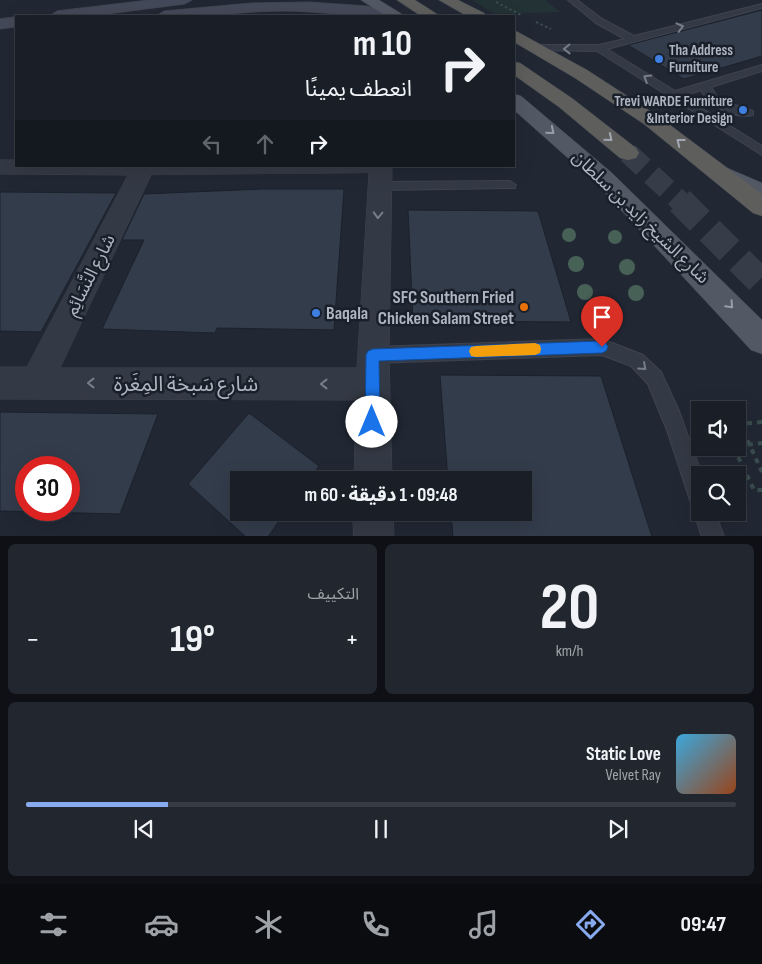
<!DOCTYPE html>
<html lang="ar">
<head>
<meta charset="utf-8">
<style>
	:root { --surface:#191e27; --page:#22272f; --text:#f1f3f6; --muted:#9fa2a7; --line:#373c44; --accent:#8ae }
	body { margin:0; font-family:"Sofia Sans Condensed","Noto Sans Arabic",sans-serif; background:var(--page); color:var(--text); direction:rtl; height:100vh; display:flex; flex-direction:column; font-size:19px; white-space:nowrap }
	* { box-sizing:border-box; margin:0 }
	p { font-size:16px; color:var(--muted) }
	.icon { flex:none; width:28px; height:28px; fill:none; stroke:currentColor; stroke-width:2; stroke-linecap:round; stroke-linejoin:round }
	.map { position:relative; height:536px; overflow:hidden; direction:ltr }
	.drawer { display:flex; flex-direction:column; gap:8px; padding:8px; background:#0e1015; flex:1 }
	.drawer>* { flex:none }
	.top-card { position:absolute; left:15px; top:15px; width:500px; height:152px; border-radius:0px; box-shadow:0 5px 20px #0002,0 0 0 1px var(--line); direction:rtl; background:#191e27; color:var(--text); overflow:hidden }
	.fabs { position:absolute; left:691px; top:401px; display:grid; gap:10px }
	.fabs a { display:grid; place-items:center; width:55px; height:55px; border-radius:0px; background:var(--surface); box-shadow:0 5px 20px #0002,0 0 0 1px var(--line); font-size:25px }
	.speed { position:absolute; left:15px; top:456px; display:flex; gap:10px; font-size:25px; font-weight:700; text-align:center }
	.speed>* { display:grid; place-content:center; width:65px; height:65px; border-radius:50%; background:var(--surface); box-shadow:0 5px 20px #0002,0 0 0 1px var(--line); line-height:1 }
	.speed .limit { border:8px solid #d22; background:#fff; color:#111 }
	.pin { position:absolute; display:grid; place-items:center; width:42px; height:42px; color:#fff; margin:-51px -21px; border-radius:50% 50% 50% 0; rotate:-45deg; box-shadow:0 0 5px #0007 }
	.pin .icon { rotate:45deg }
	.me { position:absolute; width:55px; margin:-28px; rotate:0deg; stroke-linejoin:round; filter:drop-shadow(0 0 4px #0008) }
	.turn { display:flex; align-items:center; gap:18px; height:105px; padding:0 20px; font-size:22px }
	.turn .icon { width:65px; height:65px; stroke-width:2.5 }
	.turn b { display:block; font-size:35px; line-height:42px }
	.lanes { display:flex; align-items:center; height:48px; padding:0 20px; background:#0003; justify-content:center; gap:25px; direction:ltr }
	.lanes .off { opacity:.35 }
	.big { font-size:38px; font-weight:700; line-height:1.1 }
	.drawer .widget { flex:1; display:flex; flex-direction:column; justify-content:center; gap:8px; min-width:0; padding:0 18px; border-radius:8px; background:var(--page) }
	.drawer .dial { align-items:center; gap:0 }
	.dial b { font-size:65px; line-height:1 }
	.song { display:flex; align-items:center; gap:15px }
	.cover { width:60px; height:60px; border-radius:8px; background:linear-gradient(135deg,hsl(200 70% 55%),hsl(20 70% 35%)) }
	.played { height:5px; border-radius:2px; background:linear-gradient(90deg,var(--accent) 20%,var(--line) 20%) }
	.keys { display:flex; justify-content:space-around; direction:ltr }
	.heat { display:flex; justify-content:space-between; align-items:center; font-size:28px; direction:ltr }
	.drawer .tiles { flex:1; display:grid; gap:8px; grid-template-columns:1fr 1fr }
	.widget:last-child { grid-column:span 2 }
	.trip { position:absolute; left:230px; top:471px; width:302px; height:50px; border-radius:0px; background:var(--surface); box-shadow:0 5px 20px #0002,0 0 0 1px var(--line); font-weight:700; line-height:50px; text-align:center; direction:rtl }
	.tab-bar { display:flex; height:80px; justify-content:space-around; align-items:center; background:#0a0c10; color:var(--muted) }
	.tab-bar .icon { width:35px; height:35px }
	.tab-bar .on { color:var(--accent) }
	.tab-bar b { font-size:22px; color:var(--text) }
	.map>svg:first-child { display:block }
</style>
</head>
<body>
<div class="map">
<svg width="762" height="537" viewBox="0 0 762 537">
	<rect width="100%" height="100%" fill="#212834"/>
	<path fill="#233235" d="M472,0h73l15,12 -65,2z"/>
	<path fill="#333c4b" stroke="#1c222c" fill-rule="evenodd" d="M762,10v46l-78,23 -56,-34z
		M262,189h82l-10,141 -117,-2 -2,5 -113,-4 42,-89h-22l22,-46z
		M0,192l116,1 -75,139 -41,-1z
		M408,210l130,1 33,111 -158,-1z
		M440,375l161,1 51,161h-199l-2,-25h73v-32h-76z
		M0,412l158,2 -38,100 -120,-3zM26,468h43v42h-43z
		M249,413l70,53 -10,14h-70v32h46l-17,25h-22l-58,-53z"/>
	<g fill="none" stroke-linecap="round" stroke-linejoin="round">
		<path stroke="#363d49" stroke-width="21" stroke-dasharray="21 11" stroke-linecap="butt" d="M628,153l53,49"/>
		<path stroke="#363d49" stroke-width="28" stroke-dasharray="28 14" stroke-linecap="butt" d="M680,201l82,82"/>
		<defs>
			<path id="service" d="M568,0h9l25,19 32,17 128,-32v4l-155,41 68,42 87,-26v6l-51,16 8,13 34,11v4c-18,4 -45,-9 -52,-25l-19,6 80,50v9l-165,-104 -64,-1 -2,-2 5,-3h63l26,-6 -29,-16z
				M510,181l6,4 -1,3 -135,2 -6,-4 6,-4z
				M602,339l41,16 18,17 18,39 23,64 -2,37h15l9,25h-22l-35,-107 -19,-46 -17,-18 -29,-11 -229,8 -6,-2 -3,-6 3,-6 6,-2z"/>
			<path id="minor" d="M0,160h16v6h376l-3,189 3,125h-38l2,-80 -356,-1v-32h27l101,-192 -128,-1zM369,173l-12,195h-297l91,-193z
				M353,512h40l1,25h-40z"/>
			<path id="secondary" d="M149,0h43l-7,4 -93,12h-43l8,-5z
				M309,2l58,4 33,7 3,3c-40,3 -80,-5 -120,-5 -42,0 -84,8 -127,5l8,-5 87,-8z
				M16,17v10l-16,2v-10z"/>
			<path id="primary" d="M361,0h18l26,16h-19z
				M514,94l7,2 91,77 150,147v34l-11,-4 -155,-167 -82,-73z
				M718,164l44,19v17l-52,-23 -3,-5 3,-5z"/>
			<path id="trunk" d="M397,0h18l25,16h-19z
				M439,0h19l26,13 3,3h-20z
				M514,30l73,40 71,46 104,78v22l-9,-3 -109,-89 -69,-46 -61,-36z
				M514,62l6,1 53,36 63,49 3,5 -3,5 -8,2 -8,-2 -61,-51 -45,-32z"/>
		</defs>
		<use href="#service" stroke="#3e434f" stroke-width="2"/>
		<use href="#minor" stroke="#3e434f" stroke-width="1"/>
		<use href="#secondary" stroke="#3e434f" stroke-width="1"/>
		<use href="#primary" stroke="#3e434f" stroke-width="1"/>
		<use href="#trunk" stroke="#3f4550" stroke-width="1"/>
		<path stroke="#3b4c4e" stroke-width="2" stroke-dasharray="2.5 2.5" stroke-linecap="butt" d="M496,2l25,13
			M536,22l15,7"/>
		<path stroke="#3b4c4e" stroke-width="4" stroke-dasharray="5 5" stroke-linecap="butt" d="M762,422l-22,2 22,48
			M734,448l20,42h8"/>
		<use href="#service" fill="#343a45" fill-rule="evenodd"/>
		<use href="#minor" fill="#343a45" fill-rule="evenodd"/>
		<use href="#secondary" fill="#434958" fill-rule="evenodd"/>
		<use href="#primary" fill="#525965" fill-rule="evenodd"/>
		<use href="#trunk" fill="#5e5e5c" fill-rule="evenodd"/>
		<path stroke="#3b4c4e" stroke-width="4" stroke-dasharray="5 5" stroke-linecap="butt" d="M738,446l24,-3"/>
	</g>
	<g fill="#486157">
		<circle cx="569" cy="235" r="7"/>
		<circle cx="615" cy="237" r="7"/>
		<circle cx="576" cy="264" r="8"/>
		<circle cx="627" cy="267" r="8"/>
		<circle cx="585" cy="292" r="8"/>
		<circle cx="636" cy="293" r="8"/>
	</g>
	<defs><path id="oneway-chevron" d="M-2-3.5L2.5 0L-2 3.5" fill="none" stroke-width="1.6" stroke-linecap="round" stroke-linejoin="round" transform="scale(1.25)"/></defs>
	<g stroke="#777e8a">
		<use href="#oneway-chevron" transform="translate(680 27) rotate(-14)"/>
		<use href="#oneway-chevron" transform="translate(567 49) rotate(179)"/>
		<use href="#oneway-chevron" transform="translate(647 78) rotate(-148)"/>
		<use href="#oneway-chevron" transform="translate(378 215) rotate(92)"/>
		<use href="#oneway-chevron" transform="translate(643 367) rotate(42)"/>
		<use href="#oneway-chevron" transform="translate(91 383) rotate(-180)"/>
		<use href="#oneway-chevron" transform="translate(324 384) rotate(-180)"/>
	</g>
	<g stroke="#979eab">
		<use href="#oneway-chevron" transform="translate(551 131) rotate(40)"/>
		<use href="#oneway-chevron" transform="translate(730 305) rotate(47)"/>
	</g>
	<g stroke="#a2a8b3">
		<use href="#oneway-chevron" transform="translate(609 138) rotate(39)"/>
		<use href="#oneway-chevron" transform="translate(680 142) rotate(-142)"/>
	</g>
	<path fill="#1a73e8" stroke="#114b97" d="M602,341l4,2 2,4 -2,4 -4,2 -223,8 1,61 -2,5 -6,3 -5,-3 -2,-5 1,-67 2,-4 5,-2z"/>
	<path fill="#f59e0b" d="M535,343l5,2 1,4 -1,4 -5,2 -59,2 -5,-1 -2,-5 2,-4 5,-1z"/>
	<g fill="#3f7fe0" stroke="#1a202a" stroke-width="2">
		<circle cx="659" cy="59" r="5"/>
		<circle cx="743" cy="110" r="5"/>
		<circle cx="316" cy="313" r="5"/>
	</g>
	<circle fill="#e8710a" stroke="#1a202a" stroke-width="2" cx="524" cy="307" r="5"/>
	<g text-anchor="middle" stroke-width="5" stroke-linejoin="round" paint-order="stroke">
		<g font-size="15" font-weight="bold" fill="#aeb5c2" stroke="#1a202a" text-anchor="start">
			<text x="669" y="55">Tha Address<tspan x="669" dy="17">Furniture</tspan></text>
			<text x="733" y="106" text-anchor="end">Trevi WARDE Furniture<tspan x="733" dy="17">&amp;Interior Design</tspan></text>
		</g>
		<g font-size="18" fill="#aeb5c2" stroke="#1a202a">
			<text transform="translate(641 217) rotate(44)" y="6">شارع الشيخ زايد بن سلطان</text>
			<text transform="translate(90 275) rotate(-63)" y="6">شارع النَّسَائِم</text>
		</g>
		<g font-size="18" font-weight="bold" fill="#aeb5c2" stroke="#1a202a" text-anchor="end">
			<text x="514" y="303">SFC Southern Fried<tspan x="514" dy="21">Chicken Salam Street</tspan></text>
			<text x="326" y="319" text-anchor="start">Baqala</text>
		</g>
		<g font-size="21" fill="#aeb5c2" stroke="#1a202a">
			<text x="186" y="391">شارع سَبخة المِغَرة</text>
		</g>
	</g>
</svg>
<div class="fabs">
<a><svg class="icon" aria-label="sound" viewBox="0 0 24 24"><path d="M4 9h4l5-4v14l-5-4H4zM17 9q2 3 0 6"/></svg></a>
<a><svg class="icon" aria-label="search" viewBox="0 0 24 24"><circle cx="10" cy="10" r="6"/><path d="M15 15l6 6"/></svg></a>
</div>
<div class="speed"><div class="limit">30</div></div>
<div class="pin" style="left:602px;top:347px;background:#d93025"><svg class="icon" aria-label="arrive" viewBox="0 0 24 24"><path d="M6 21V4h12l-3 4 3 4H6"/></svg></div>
<svg class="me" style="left:372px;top:422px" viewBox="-20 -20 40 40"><circle r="19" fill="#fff"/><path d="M0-13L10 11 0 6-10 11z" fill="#1a73e8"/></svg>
<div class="trip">09:48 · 1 دقيقة · 60 m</div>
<div class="top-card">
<div class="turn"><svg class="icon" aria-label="right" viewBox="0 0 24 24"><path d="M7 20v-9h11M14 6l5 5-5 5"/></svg><div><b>10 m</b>انعطف يمينًا</div></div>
<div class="lanes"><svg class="icon off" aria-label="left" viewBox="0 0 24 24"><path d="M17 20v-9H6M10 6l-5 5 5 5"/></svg><svg class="icon off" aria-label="ahead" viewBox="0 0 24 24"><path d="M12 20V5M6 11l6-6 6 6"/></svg><svg class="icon" aria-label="right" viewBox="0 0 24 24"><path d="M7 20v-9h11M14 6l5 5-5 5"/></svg></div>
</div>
</div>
<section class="drawer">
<div class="tiles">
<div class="widget dial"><b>20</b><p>km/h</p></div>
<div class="widget"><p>التكييف</p>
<div class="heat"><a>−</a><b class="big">19°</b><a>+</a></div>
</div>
<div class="widget">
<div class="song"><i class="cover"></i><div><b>Static Love</b><p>Velvet Ray</p></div></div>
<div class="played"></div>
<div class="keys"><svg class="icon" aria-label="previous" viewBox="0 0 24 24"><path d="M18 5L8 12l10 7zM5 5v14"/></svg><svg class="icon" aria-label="pause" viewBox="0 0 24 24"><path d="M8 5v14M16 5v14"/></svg><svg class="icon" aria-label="next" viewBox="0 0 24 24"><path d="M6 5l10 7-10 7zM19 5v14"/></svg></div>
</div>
</div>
</section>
<nav class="tab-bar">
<b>09:47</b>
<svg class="icon on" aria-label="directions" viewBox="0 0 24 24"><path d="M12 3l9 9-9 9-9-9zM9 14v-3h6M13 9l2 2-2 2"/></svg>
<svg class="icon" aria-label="music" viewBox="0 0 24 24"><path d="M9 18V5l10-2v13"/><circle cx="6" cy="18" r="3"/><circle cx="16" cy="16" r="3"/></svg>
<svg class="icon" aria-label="phone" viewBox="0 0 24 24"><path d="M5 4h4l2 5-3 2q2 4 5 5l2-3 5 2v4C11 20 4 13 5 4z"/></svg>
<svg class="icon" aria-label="climate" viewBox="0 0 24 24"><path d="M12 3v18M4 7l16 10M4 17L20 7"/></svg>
<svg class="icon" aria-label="car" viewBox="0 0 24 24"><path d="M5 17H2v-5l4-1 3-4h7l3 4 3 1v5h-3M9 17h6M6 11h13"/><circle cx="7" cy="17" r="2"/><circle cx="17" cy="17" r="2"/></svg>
<svg class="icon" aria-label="filters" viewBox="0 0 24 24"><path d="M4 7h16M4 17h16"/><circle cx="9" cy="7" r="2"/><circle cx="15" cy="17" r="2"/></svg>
</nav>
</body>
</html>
